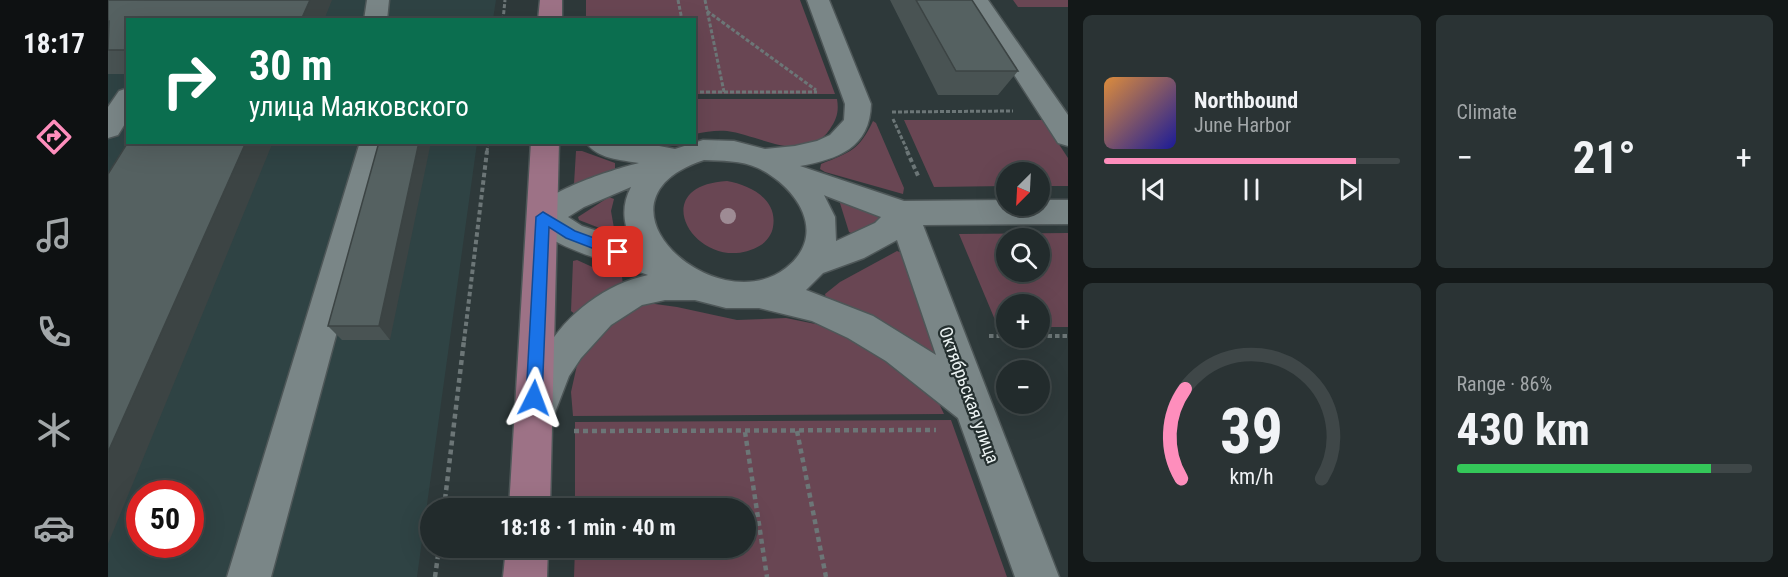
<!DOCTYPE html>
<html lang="en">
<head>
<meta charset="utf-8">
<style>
	:root { --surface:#222b2c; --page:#2a3334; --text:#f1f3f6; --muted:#a2a7a9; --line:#3f4748; --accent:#fe8ebc }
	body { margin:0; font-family:"Roboto Condensed",sans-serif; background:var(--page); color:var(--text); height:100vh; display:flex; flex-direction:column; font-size:22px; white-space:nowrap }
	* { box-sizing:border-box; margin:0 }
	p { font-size:20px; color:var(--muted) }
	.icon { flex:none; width:33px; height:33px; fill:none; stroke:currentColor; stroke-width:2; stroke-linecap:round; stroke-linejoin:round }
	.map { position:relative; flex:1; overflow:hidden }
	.drawer { display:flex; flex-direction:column; gap:15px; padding:15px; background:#131818; width:720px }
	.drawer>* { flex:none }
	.guide { position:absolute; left:18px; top:18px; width:570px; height:126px; border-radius:0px; box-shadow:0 6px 24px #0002,0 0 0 2px var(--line); background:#0b6e4f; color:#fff; overflow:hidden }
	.needle { width:39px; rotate:204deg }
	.tools { position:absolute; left:888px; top:162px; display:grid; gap:12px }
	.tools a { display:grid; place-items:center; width:54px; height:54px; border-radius:50%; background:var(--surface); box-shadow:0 6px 24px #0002,0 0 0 2px var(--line); font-size:30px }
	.speed { position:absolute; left:18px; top:480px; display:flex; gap:12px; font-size:30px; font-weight:700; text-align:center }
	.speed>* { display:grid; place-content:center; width:78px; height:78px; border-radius:50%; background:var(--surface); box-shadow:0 6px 24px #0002,0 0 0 2px var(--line); line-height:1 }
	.speed .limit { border:9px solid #d22; background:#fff; color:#111 }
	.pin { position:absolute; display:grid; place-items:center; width:51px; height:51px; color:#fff; margin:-26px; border-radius:12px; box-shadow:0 3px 9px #0006 }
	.me { position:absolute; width:66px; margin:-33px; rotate:3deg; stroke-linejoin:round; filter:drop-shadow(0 0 4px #0008) }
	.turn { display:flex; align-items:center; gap:21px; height:126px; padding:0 24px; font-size:27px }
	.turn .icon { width:78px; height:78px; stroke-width:2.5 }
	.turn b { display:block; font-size:42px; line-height:51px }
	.big { font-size:45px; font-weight:700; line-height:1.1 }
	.drawer .widget { flex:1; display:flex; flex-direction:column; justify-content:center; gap:9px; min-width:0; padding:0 21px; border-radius:9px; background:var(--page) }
	.drawer .dial { align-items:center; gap:0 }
	.dial svg { height:156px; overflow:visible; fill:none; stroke:var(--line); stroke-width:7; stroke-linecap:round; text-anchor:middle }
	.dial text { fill:var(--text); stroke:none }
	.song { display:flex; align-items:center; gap:18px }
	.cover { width:72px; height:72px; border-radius:9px; background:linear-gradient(135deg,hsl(30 70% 55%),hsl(240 70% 35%)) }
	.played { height:6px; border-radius:3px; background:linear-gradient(90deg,var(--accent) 85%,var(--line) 85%) }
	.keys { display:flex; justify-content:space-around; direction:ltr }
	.heat { display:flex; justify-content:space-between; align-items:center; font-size:33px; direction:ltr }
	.charge { height:9px; border-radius:4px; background:linear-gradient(90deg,#34c759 86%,var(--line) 0) }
	.drawer .tiles { flex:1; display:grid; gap:15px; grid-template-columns:repeat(2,1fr) }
	.trip { position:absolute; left:312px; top:498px; width:336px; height:60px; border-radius:30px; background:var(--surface); box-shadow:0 6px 24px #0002,0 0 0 2px var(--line); font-weight:700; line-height:60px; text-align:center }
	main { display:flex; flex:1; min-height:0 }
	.tabs { display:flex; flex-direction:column; width:108px; justify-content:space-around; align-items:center; background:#0e1112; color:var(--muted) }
	.tabs .icon { width:42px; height:42px }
	.tabs .active { color:var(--accent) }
	.tabs b { font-size:27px; color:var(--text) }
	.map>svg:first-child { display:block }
</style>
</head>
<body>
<main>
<nav class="tabs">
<b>18:17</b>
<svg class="icon active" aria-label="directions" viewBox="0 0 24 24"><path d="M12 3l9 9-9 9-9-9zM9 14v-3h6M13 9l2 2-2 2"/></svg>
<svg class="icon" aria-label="music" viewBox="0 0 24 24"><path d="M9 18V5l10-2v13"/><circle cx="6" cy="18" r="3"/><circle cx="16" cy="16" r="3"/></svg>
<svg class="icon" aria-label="phone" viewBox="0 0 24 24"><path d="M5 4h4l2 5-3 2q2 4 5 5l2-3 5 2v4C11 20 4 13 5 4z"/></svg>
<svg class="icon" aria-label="climate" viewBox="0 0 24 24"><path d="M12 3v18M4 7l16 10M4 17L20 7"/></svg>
<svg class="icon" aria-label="car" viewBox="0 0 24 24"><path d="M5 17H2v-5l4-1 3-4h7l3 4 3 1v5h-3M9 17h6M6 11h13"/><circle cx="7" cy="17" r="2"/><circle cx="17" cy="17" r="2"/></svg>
</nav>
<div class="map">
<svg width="960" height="577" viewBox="0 0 960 577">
	<rect width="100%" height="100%" fill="#2e393a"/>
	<path fill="#2f4344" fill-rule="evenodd" d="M0,0h388l-3,19 -365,1v122l349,1 -60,434h-309zM32,494h50v50h-50z"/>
	<path fill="#694653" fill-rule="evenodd" d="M478,0h214l35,94h-140l-1,-74 -108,-1z
		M905,0h55v7h-50z
		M587,99h142c2,12 0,20 -7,30 -25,37 -70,6 -103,2 -11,-1 -22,1 -32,3z
		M796,120h139l25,38v28h-28v-14h-34v14l-72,1z
		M765,121l3,2 28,65 -1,6 -78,-22 -5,-3 1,-5c30,-12 38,-14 52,-43z
		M468,151h6l33,12v6l-37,18 -4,-3z
		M619,181c23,4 51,18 46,46 -1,7 -6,14 -12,18 -59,36 -122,-59 -34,-64z
		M501,197l5,2 -3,12 4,23 -36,-14 -1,-3z
		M731,200l41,15 1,4 -28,15 -4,-2z
		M960,233v94h-28v-23h-34v23h-8l-39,-93zM898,238h34v34h-34z
		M789,251l8,3 36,107 -67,-43 -48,-20 -1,-4 15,-12z
		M469,260l22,10 23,7 1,7 -47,31 -5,-4 2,-50z
		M540,303l29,4 60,13 49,-2 49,10 98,63 11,23 -371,2 -2,-24 6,-27 14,-23 33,-30z
		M843,420l56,157h-433l1,-29h171v-40h-171v-86z"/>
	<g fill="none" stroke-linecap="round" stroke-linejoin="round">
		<defs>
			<path id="minor" d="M259,0h22l-2,20h-23z
				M699,0h22l42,104c-1,44 -33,55 -71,62l104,35 102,-1v6h34v-6h28v24l-145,1 136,352h-44l-57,-159 -72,-57 -38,-23 -36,-17 -53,-13h-33l-31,-8h-30l-23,5 -31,20 -30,33 -12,18 -20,52 -13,6 -13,-6 -6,-13c9,-21 17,-44 28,-64 22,-38 61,-67 103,-76 -32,-12 -104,-27 -120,-58 13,-25 83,-47 111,-54 -17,-3 -43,-4 -53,-21h52l37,7 28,-9 31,1 31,8 30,-3 22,-5 13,-6 14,-15 1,-16zM596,160c18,1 37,0 54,8 39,19 71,66 28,100 -70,55 -207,-67 -82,-108zM523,187c-10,19 -8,36 1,55l-50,-16 -14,-9 16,-10zM716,195l2,1 55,21 -6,6 -39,18 -1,-24zM789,240l39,115 -63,-39 -67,-26 17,-17 41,-15z
				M858,0h22l80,115v31l-10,-3z
				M20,88v31l-10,16 -10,3v-31l11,-16z
				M252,142h28l-117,435h-44z"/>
			<path id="major" d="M432,0h22v20h-24z
				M423,142h28l-9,366h-41z
				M398,548h42l-1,29h-44z"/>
		</defs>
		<use href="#minor" stroke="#4e5758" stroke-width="3"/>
		<use href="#major" stroke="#4e5758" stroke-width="3"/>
		<path stroke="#6c7677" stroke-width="3" stroke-dasharray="4 2" stroke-linecap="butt" d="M570,0l4,20
			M597,0l19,92
			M599,11l109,79
			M395,20l2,-20
			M586,92h123
			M784,112l121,-1
			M785,119l15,33
			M379,152l1,-10"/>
		<path stroke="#6c7677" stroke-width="4" stroke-dasharray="4.5 3" stroke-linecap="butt" d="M799,151l12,27
			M881,336h17
			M932,336h28
			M356,341l23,-190"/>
		<path stroke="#6c7677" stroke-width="4.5" stroke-dasharray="5 4" stroke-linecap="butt" d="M466,431l362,-1
			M689,431l29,146
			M637,432l22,145
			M336,508l20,-168
			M327,577l4,-29"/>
		<use href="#minor" fill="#7a8687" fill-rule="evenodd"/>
		<use href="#major" fill="#9d7286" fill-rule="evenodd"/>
	</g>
	<circle fill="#9e8b94" cx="620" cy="216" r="8"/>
	<path fill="#495353" d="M782,0h82l46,71 -20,24h-60z
		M0,50h20v24h-20z
		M271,142l11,198h-48l-14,-14z"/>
	<path fill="#3c4444" d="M202,0h22l-8,20h-23z
		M138,142h27l-165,402v-92z
		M311,142h12l-41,198 -11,-14z"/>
	<path fill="#556161" stroke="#3c4444" stroke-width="1.5" d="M0,0h202l-9,20h-173v30h-20l1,-29h-1z
		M808,0h56l46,71h-62z
		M20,142h118l-138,310v-278z
		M271,142h40l-40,184h-51z"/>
	<path fill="#1a73e8" stroke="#114b97" stroke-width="1.5" d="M435,212l32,19 47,17 2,4 -6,6 -52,-20 -17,-11 -7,171 -3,6 -5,2 -5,-2 -3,-6 10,-181z"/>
	<g text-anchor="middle" stroke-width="4.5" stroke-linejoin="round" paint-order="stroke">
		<g font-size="18" fill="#edf4f4" stroke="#242f2f">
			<text transform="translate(861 395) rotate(70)" y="6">Октябрьская улица</text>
		</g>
	</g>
</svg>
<div class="tools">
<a><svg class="needle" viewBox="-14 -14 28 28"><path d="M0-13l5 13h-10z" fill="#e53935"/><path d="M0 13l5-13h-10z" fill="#a2a7a9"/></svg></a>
<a><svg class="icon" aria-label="search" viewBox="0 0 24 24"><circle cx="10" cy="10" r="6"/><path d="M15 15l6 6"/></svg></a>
<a>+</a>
<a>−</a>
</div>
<div class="speed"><div class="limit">50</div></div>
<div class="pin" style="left:510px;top:252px;background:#d93025"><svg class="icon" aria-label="arrive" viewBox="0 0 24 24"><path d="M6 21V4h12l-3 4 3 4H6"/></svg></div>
<svg class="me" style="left:426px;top:398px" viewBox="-20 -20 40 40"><path d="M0-17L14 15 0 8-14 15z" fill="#1a73e8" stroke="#fff" stroke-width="4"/></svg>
<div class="trip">18:18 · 1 min · 40 m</div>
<div class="guide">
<div class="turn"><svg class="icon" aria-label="right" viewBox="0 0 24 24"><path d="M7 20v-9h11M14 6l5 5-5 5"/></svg><div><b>30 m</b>улица Маяковского</div></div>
</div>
</div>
<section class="drawer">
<div class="tiles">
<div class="widget">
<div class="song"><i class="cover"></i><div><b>Northbound</b><p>June Harbor</p></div></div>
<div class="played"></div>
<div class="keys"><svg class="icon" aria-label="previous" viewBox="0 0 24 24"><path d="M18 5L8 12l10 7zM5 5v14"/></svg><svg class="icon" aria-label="pause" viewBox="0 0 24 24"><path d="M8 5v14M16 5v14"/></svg><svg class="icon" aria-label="next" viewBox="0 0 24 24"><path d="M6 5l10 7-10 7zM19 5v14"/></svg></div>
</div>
<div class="widget"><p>Climate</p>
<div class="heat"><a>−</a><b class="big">21°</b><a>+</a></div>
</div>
<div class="widget dial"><svg viewBox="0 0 100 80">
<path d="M14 69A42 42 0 1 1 86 69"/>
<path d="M14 69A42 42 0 0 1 16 23" stroke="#fe8ebc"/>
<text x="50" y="56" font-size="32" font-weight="700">39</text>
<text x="50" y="72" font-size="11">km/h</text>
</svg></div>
<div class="widget"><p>Range · 86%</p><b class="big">430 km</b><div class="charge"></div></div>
</div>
</section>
</main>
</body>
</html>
